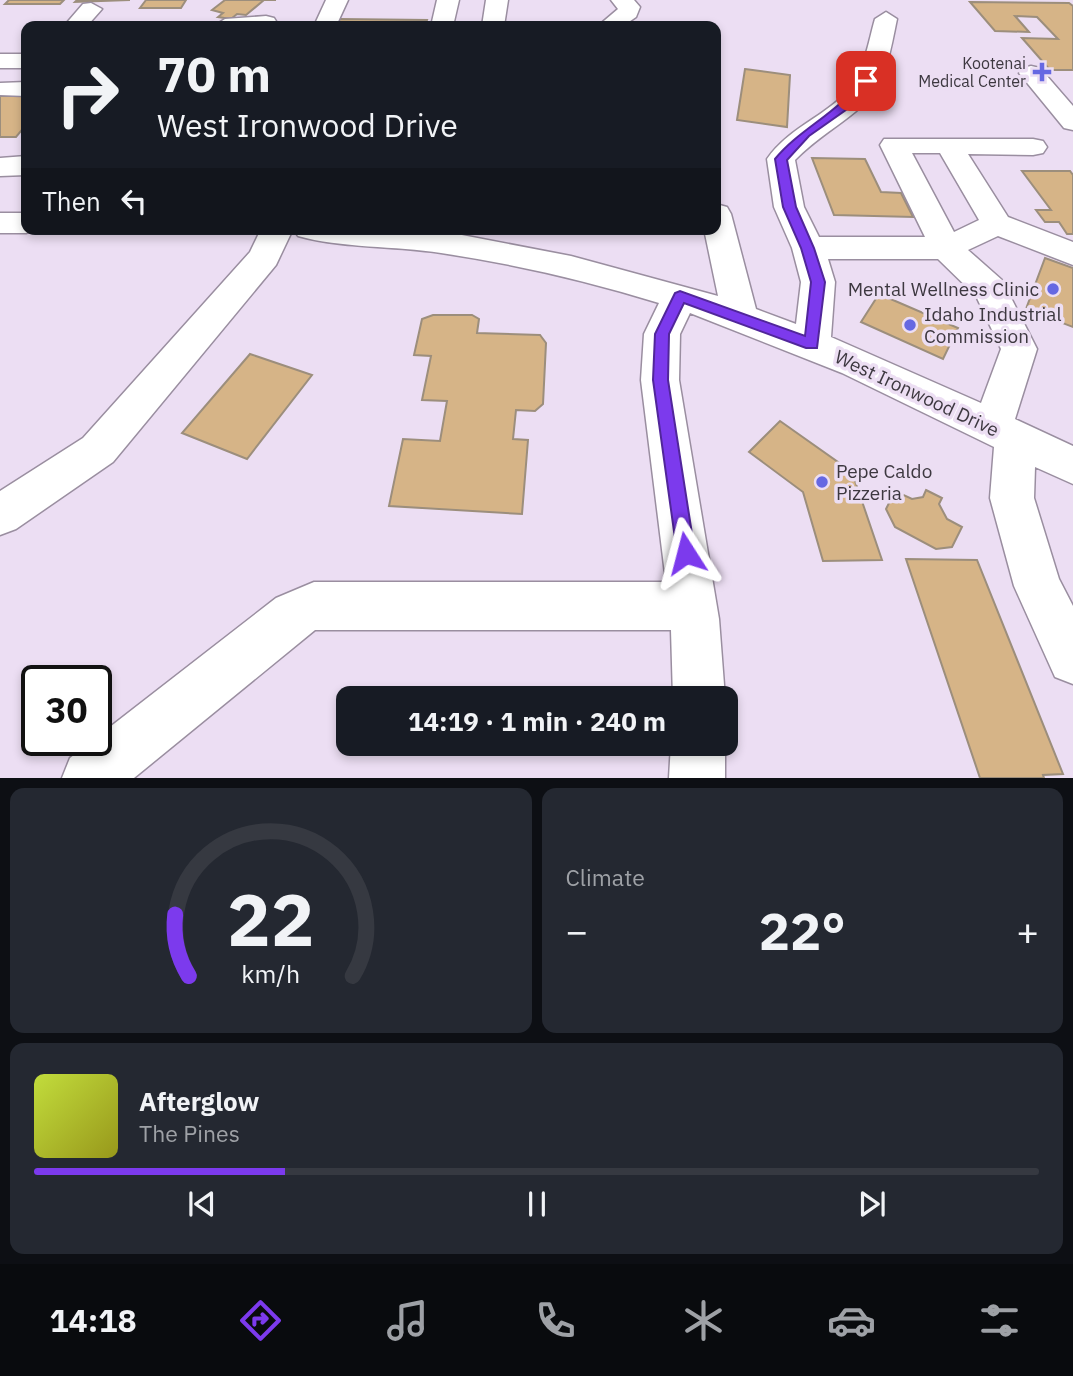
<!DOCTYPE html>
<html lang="en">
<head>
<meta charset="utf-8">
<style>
	:root { --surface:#171b24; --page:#242831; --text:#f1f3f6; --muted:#9ea1a6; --line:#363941; --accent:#7c3aed }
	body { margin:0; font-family:"IBM Plex Sans",sans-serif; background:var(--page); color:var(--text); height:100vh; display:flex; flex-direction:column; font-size:26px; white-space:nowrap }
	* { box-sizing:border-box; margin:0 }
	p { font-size:23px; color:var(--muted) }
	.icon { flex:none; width:38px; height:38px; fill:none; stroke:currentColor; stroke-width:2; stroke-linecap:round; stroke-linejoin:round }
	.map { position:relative; height:778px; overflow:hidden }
	.drawer { display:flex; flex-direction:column; gap:10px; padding:10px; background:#0d0f14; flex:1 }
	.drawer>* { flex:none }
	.banner { position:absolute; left:21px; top:21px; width:700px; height:214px; border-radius:14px; box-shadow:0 4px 10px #0003; background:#171b24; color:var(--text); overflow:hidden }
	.speed { position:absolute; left:21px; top:665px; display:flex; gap:14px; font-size:35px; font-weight:700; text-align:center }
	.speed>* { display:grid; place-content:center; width:91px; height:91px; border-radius:50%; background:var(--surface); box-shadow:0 4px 10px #0003; line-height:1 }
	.speed .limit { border:4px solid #111; border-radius:10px; background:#fff; color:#111 }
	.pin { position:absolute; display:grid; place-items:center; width:60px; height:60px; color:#fff; margin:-30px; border-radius:14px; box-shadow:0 4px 10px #0006 }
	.me { position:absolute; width:77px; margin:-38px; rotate:351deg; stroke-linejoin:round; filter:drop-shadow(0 0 5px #0008) }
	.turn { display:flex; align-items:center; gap:24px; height:147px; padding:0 21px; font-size:32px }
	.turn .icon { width:91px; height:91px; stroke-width:2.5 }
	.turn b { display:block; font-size:49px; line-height:60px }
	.then { display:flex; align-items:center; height:66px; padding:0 21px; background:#0003; gap:14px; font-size:26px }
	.big { font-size:52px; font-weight:700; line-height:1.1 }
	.drawer .widget { flex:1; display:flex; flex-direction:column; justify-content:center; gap:10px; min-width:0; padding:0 24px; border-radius:14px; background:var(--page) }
	.drawer .dial { align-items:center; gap:0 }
	.dial svg { height:182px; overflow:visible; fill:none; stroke:var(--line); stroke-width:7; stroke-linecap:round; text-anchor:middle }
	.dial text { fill:var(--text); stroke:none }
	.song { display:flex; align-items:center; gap:21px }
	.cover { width:84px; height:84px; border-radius:10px; background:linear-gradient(135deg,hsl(70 70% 55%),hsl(60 70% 35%)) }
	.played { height:7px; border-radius:4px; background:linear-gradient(90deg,var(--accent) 25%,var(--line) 25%) }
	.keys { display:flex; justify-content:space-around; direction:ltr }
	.heat { display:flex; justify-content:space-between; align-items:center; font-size:38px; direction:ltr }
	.drawer .tiles { flex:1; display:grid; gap:10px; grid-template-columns:1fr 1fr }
	.widget:last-child { grid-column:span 2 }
	.trip { position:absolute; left:336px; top:686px; width:402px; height:70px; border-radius:14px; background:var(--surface); box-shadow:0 4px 10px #0003; font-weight:700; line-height:70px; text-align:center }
	.tabs { display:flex; height:112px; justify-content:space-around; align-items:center; background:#090b0e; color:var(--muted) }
	.tabs .icon { width:49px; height:49px }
	.tabs .selected { color:var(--accent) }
	.tabs b { font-size:32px; color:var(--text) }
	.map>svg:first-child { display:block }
</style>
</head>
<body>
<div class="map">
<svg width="1073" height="778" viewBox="0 0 1073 778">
	<rect width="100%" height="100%" fill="#ecdef3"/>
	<path fill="#d6b487" stroke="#9c8e7c" stroke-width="2" d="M9,0h55l-4,4h-55z
		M77,0h53l-55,2z
		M146,0h40l-5,8h-41z
		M225,0h51h-12l-18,15 -9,-1 -6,5 -13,-2 5,-4 -11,-3z
		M970,2l99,1 4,3v64h-23l-28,-32 36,1 -21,-22 -22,-1 14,16 -34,-1z
		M339,19l88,1 -2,6h-89z
		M745,69l45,6 -3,52 -50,-7z
		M0,96h26v29l-10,12h-16z
		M812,158l53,1 16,33 20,1 12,24 -79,-2z
		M1022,171h48l3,4v59h-6l-8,-12h-14l-9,-12h15z
		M1045,258l28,10v59l-47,-18z
		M879,294l79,34 -15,31 -82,-37z
		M433,315h39l7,4 -2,14 63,2 6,8 -3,61 -8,7 -19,-1 -3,29 15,1 -6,74 -133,-8 14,-67 37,2 7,-40 -25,-1 9,-44 -17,-1 8,-36z
		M250,354l62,21 -65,84 -65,-26z
		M780,421l72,51 30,88 -59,1 -20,-69 -54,-40z
		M926,490l16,8 -3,6 8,15 15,8 -10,20 -16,2 -41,-22 -9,-18 9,-18 17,8 11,-2z
		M906,559l71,1 86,214 -20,1 1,3h-64z"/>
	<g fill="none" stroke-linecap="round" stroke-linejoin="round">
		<defs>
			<path id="minor" d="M326,0h22l-12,26h-22z
				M437,0h22l-6,26h-22z
				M486,0h22l-4,26h-22z
				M611,0h23l6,7 -4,10 -13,9h-25l20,-17z
				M91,3l11,6 -15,17h-23l19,-22z
				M886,12l11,7c-6,28 -11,66 -34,86 -22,20 -47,33 -68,55l9,47 15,30h106l-45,-92 4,-6h149l10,2 4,6 -4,6 -10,2 -65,-1 40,63 65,25v23l-75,-29 -30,14 34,30 35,69 -22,70 58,27v38l-38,-17 -1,31 25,81 14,27v78l-18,-7 -41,-91 -24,-88 4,-51 -152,-74 -152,-60 -10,21 -1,46 40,239 6,79h-52l-2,-68h-356l-181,148h-72l8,-20 206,-160 38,-16h352l-25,-202 3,-46 15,-31c-71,-22 -144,-39 -218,-50 -45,-7 -101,-5 -143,-17l-5,-7 148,2 130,25 147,40 -14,-67h12v-25l11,3 4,7 25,95 40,15 5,-42 -9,-34 -18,-41 -7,-48c21,-30 54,-41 78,-65 19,-19 23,-51 30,-75zM912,153h28l39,67 -25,12zM828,259h110l38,37 25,53 -20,54 -150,-66 4,-55z
				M266,16l8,2 5,8h-65l11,-7z
				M0,54h26v14h-26z
				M1031,66l9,2 33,38v24l-9,-2 -45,-55 3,-5z
				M26,82v14l-26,-1v-12z
				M26,156v19l-26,1v-18z
				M0,213h26v16h12l-12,4h-26z
				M261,229h32l-17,36 -163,197 -97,67 -16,6v-44l83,-53 167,-186z
				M671,744h54v34h-56z"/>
		</defs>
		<use href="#minor" stroke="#9a8ea0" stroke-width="3"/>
		<use href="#minor" fill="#fff" fill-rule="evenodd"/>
	</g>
	<path fill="#7c3aed" stroke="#51269a" stroke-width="2" d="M862,78l9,3 -11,19 -51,36 -22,24 9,47 18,41 11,34 -8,66h-11l-122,-45 -15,31 -1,46 27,173 -2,7 -7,2 -7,-2 -2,-7 -24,-173 2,-46 20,-41 5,-2 125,45 6,-54 -10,-34 -18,-41 -8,-48c25,-31 66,-47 87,-81z"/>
	<g fill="#6668e2" stroke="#ecdef3" stroke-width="2.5">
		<path d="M1038.5 61.5h7v7h7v7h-7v7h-7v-7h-7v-7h7z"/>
		<circle cx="1053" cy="289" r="7"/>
		<circle cx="910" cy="325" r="7"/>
		<circle cx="822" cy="482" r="7"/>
	</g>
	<g text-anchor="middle" stroke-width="7" stroke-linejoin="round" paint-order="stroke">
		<g font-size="16" fill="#3d3840" stroke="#ecdef3" text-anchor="end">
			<text x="1026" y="69">Kootenai<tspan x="1026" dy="18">Medical Center</tspan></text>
		</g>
		<g font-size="19" fill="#3d3840" stroke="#ecdef3" text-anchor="start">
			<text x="1039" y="296" text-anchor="end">Mental Wellness Clinic</text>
			<text x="924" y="321">Idaho Industrial<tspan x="924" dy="22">Commission</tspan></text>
			<text x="836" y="478">Pepe Caldo<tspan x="836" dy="22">Pizzeria</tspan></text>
		</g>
		<g font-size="19" fill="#3d3840" stroke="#ecdef3">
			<text transform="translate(917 393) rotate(25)" y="7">West Ironwood Drive</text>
		</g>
	</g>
</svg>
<div class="speed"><div class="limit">30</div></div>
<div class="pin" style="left:866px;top:81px;background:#d93025"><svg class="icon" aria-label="arrive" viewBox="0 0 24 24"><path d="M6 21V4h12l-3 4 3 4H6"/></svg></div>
<svg class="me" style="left:686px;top:553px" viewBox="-20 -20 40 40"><path d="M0-17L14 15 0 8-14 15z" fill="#7c3aed" stroke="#fff" stroke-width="4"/></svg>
<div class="trip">14:19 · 1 min · 240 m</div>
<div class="banner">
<div class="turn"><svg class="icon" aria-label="right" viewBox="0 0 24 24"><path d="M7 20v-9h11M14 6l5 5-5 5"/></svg><div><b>70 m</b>West Ironwood Drive</div></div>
<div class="then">Then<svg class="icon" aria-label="left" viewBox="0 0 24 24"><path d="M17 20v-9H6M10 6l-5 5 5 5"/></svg></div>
</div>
</div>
<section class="drawer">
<div class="tiles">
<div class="widget dial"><svg viewBox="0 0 100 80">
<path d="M14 69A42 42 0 1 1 86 69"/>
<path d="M14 69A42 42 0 0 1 8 42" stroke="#7c3aed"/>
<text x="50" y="56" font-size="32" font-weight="700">22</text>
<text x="50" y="72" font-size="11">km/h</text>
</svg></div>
<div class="widget"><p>Climate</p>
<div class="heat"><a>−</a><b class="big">22°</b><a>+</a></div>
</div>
<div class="widget">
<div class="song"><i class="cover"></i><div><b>Afterglow</b><p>The Pines</p></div></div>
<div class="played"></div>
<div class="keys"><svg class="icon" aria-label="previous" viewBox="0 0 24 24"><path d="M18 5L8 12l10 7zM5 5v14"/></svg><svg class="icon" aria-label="pause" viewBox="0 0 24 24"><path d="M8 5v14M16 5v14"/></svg><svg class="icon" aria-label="next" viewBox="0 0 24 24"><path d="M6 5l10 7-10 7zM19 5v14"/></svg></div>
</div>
</div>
</section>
<nav class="tabs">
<b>14:18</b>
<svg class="icon selected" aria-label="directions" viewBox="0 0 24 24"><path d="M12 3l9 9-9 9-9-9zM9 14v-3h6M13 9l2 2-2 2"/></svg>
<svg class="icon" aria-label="music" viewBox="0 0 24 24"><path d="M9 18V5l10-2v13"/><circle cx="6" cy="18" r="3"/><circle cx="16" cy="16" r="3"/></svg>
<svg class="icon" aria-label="phone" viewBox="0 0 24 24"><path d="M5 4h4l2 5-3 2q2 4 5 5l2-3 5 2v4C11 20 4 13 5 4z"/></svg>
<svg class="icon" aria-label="climate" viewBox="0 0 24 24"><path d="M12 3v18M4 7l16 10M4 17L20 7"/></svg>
<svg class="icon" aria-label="car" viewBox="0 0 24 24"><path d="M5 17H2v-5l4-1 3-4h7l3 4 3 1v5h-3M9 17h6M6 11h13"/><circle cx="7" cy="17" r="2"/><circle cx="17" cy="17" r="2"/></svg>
<svg class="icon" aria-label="filters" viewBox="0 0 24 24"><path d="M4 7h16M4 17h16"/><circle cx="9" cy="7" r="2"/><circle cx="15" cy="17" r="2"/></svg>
</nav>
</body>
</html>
